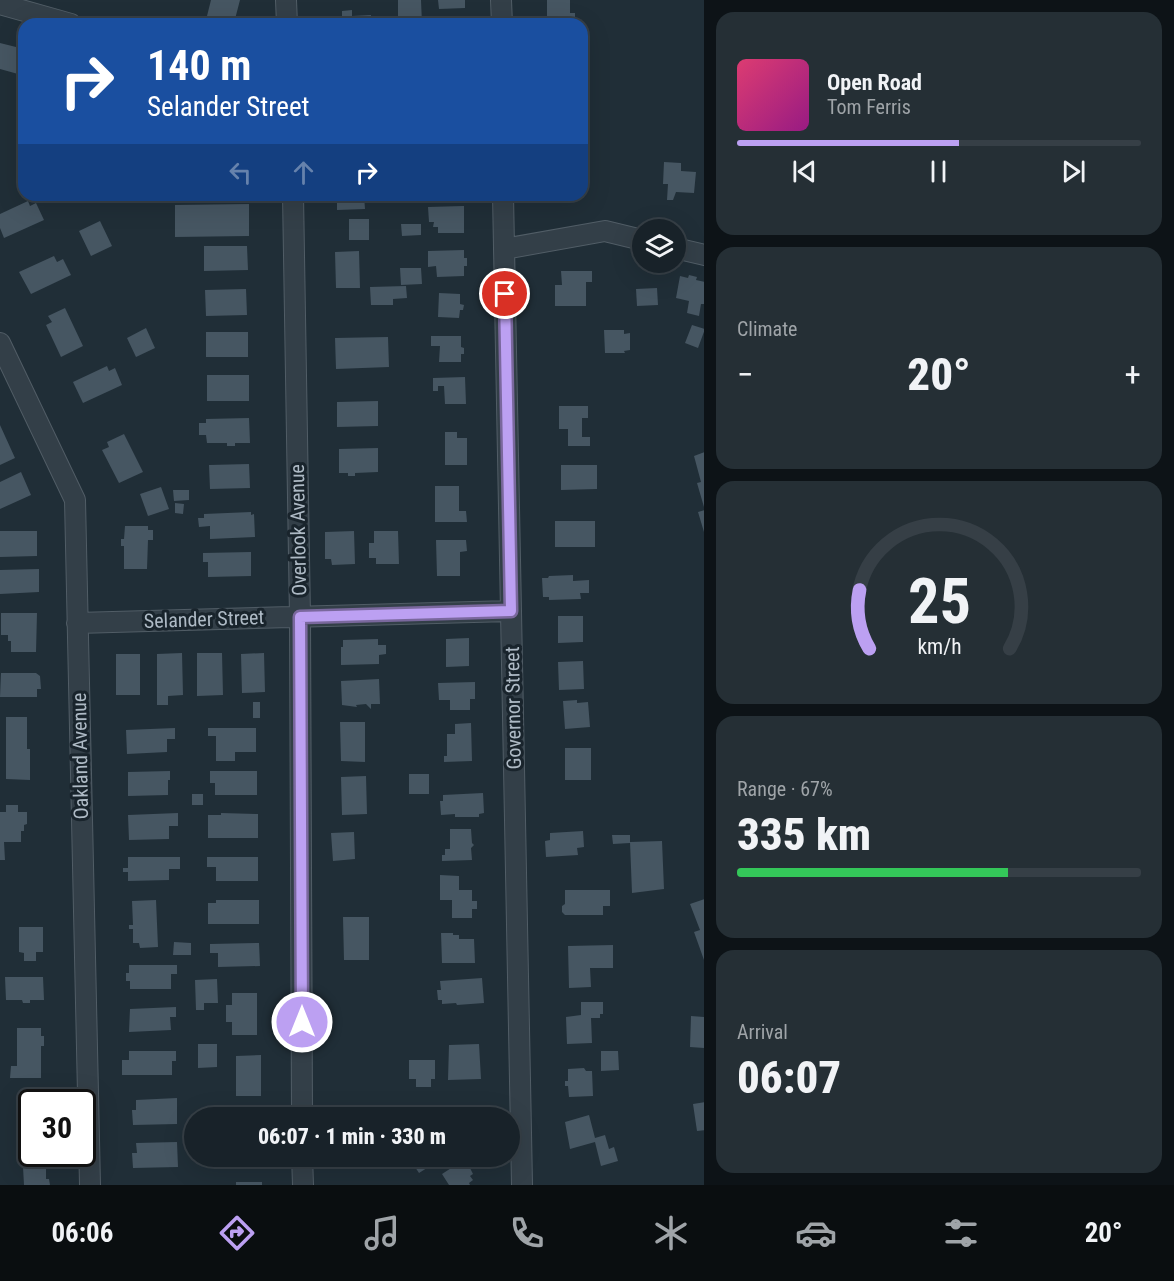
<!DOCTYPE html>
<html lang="en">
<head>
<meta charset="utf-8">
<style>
	:root { --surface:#182229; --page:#252f35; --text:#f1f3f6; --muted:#9fa4a8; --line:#363f46; --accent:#bca0f2 }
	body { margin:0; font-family:"Roboto Condensed",sans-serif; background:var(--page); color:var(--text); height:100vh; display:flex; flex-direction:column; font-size:22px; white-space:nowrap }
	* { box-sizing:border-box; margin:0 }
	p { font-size:20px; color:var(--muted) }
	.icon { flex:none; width:33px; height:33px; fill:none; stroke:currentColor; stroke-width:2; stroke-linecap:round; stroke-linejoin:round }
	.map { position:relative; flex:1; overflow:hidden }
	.side { display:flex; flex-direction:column; gap:12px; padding:12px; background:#0d1317; width:470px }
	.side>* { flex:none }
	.top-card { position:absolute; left:18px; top:18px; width:570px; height:183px; border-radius:18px; box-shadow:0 6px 24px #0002,0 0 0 2px var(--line); background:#1a4fa0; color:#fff; overflow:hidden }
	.buttons { position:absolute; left:632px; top:219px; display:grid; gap:12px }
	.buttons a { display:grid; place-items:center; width:54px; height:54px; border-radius:50%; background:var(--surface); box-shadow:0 6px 24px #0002,0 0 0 2px var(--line); font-size:30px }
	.speed { position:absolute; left:18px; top:1089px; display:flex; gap:12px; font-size:30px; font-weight:700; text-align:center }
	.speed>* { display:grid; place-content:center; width:78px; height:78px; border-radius:50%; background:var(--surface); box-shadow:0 6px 24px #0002,0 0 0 2px var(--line); line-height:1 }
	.speed .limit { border:3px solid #111; border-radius:9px; background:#fff; color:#111 }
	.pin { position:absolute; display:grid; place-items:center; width:51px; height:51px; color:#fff; margin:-26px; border:3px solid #fff; border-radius:50%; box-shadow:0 2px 6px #0007 }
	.me { position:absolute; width:66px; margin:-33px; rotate:0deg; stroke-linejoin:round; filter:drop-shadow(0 0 4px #0008) }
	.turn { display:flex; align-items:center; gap:21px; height:126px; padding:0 30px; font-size:27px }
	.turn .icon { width:78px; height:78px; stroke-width:2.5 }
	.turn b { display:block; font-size:42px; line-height:51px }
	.lanes { display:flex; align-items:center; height:57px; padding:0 30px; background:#0003; justify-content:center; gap:30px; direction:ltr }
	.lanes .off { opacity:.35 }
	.big { font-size:45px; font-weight:800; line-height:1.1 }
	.side .card { flex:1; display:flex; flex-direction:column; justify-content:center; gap:9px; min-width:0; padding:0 21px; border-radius:18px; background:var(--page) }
	.side .dial { align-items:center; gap:0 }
	.dial svg { height:156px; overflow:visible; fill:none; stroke:var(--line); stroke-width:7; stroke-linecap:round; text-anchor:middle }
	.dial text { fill:var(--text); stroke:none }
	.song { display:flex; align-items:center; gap:18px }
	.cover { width:72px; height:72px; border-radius:9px; background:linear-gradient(135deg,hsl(340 70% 55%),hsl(310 70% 35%)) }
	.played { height:6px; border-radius:3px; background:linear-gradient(90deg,var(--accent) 55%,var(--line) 55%) }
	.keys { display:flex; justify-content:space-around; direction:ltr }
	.heat { display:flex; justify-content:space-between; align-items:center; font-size:33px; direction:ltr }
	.charge { height:9px; border-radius:4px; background:linear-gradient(90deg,#34c759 67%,var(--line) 0) }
	.trip { position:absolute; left:184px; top:1107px; width:336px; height:60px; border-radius:30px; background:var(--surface); box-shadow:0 6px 24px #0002,0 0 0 2px var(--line); font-weight:800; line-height:60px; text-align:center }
	.tab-bar { display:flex; height:96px; justify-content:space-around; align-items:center; background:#0a0e10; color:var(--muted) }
	.tab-bar .icon { width:42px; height:42px }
	.tab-bar .on { color:var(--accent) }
	.tab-bar b { font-size:27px; color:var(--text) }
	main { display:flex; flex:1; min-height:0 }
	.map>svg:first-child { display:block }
</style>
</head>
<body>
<main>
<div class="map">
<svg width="705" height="1185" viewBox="0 0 705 1185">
	<rect width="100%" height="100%" fill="#202e37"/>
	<path fill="#465662" d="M211,0h29l-6,23 -27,-7z
		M398,0h23l1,24h-24z
		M438,0h27v8l-26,1z
		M547,0h23v13h5v9h-28z
		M352,10v6l19,-1v9h-39v-7h10v-6z
		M0,43l24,6 -6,25 -18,-5z
		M664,162l17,1v8l15,1 -2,21 -18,-1 -3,8h-6l1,-16h-5z
		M337,195h27l1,14 -28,1z
		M545,195h23v7h-23z
		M28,201l2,5 6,-3 8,17 -40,18 -4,-10v-14z
		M249,204v32l-74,1v-32z
		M464,206v27h-26v-6h-5l1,-5h-5l-1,-15z
		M349,219h20v21h-20z
		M100,221l12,25 -21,10 -12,-25z
		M401,224h20v11l-19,1z
		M204,246h43l1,24 -44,1z
		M464,250v8h3v8h-3v10l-27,1 -1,-11 -8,1v-16z
		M359,251l1,37h-24l-1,-36z
		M54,256l3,6 6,-3 8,16 -40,19 -12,-22z
		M400,268h21l1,16 -21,1z
		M561,271h31v11h-6v24h-31v-21h7z
		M689,275l8,2 -1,3 9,2v22h-4l-2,12 -12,-3 2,-12 -13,-3 4,-22 8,2z
		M406,286l1,12 -14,1v6h-22l-1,-18z
		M657,288l1,17 -21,1 -1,-17z
		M246,289l1,26 -41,1 -1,-26z
		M439,293l21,1v10l4,1 -1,5h-3l-1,8 -21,-1z
		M65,308l18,38 -22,11 -15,-32 6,-3 -4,-6z
		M692,325l13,4 -7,19 -13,-5z
		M146,328l9,20 -19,9 -9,-19z
		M604,330h20v4l6,-1v17l-6,1 1,2h-20z
		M206,332h42v25h-42z
		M431,336h30v11l3,1v6h-3v8h-22l1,-16h-9z
		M388,337l1,30 -53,2 -1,-31z
		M107,366l2,5 6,-3 7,17 -39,18 -10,-21z
		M207,375h42v26h-42z
		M465,377l1,27h-21l-1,-18h-6v5h-5v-13z
		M378,401v25l-41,1v-25z
		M559,406h29v12h-6v19h8v9h-22v-17h-9z
		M249,418l1,25h-15v3h-8v-3h-20l-1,-8h-7v-12h7v-4z
		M0,425l15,33 -15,7z
		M445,432h12v6h10v27h-22z
		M124,434l19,38 -24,11 -17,-33 7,-3 -2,-5z
		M378,448v24l-23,1v3h-7v-3h-9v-24z
		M705,452v55h-1l-7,-24 4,-1 -7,-26z
		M249,464l1,24 -40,1 -1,-24z
		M561,465h36v24l-36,1z
		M21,472l10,23 -31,14v-27z
		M435,486h24v25h7l1,11h-32z
		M161,487l8,22 -21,7 -8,-22z
		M173,490h16v10l-15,1z
		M175,503l9,1 -1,10 -8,-1z
		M705,510v22h-1l-6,-20z
		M251,512v3l3,-1 1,23 -45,2v-13l-11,1 -1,-9h6v-4z
		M555,521h40v26h-40z
		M125,526h23v4h5v10h-5l-1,29h-23v-23h-3v-7h3z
		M0,531h37v25l-37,1z
		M354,531l1,33 -23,1 -1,-6h-6v-27z
		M374,531h24l1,33h-23v-6h-7v-15h5z
		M436,540h30l1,11 -7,1v24h-23z
		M251,552v24l-43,1v-15h-5v-9z
		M39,569v23l-39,2v-24z
		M573,575v6l16,-1v13h-9l1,6 -32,1v-3h-6l-1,-19h6l1,-2z
		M1,613h36l-1,39h-25v-11h-3v-6h-7z
		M558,616h25v26l-25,1z
		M469,638v28l-23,1v-28z
		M378,639v6h8v9l-7,1v9l-38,1v-18h2v-7z
		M182,653l1,42 -15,1v9h-11v-51z
		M197,653h25l1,42 -26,1z
		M264,653l1,39 -23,1 -1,-39z
		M116,654h24v41h-24z
		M583,661l1,28 -25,1 -1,-28z
		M1,673h35l4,3 1,13h-4v8h-37z
		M379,679l1,25h-9v5l-5,-5 -10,1 1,2 -15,-2 -1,-24z
		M475,682v17h-5v11h-20v-10h-11l-1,-17z
		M577,700v3l11,-1 2,25 -25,2 -2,-28z
		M253,702h7v16h-7z
		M6,717h21v32h3v31l-24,-1z
		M340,722h25v40l-24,-1z
		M471,723l1,38 -28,1v-6h3v-22h8v-10z
		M175,728v11h-8v13l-40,2 -1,-24z
		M208,728h48v24h-21v9h-19v-25h-8z
		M565,748h26v32h-26z
		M170,771v9h-2v15l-40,1v-24z
		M210,771h47v24h-42v-12h-5z
		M409,774h20v20h-20z
		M366,776l1,38 -25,1 -1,-38z
		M483,793l1,20 -5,1v3h-24v-3l-14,1 -1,-14h3v-6z
		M192,794h11v11h-11z
		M6,805h12v7h9v12l-3,1v6h-3v11h-17l1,18h-5v-48h6z
		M178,813v13h-9v13l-40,1 -1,-25z
		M221,813l37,1v24h-50v-23h13z
		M450,829h21l1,14 2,2 -3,3 1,12 -30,1v-6h3v-6h5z
		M583,831l1,16 -7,1 1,7 -32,2 -1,-16 5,-1v-7z
		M354,832l1,27 -22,2 -2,-28z
		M612,835h18v8l-17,1z
		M662,841l2,48 -32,4 -2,-51z
		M128,857h52v12h-11v11l-41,1v-9h-5v-4h5z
		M207,857h51v24h-42v-14h-9z
		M440,875l19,1v14h13v11h5v8h-5v9h-20v-18h-12z
		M565,890h45v16h-7v9h-38l-3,-3v-6l3,-2z
		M705,899v61h-1l-10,-28 6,-2 -10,-26z
		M156,900l2,47 -18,1 -1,-5h-6v-14h-4v-4h4l-1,-24z
		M216,900h43v24h-51v-21h8z
		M343,917h26v43h-25z
		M19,927h24v25h-7v9h-12v-8l-5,-1z
		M441,933h12v2h6v4h15l1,24h-33z
		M174,942l17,1v12h-18z
		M259,943l1,23 -42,1v-14h-8v-9z
		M613,945v23h-23l1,19 -22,1 -1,-42z
		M129,965h48v9h-6v15h-41v-8h-4v-8h3z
		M5,977h38l1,23h-14v3h-7l-1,-3h-16z
		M482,978l2,25 -27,2 -1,-2 -14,1v-4h-4l-1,-10h4l-1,-9z
		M217,979l1,24h-14v7h-8l-1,-30z
		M232,993h25v42h-25v-13h-6v-17h6z
		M581,1002h22v12h-3v4h-9l1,25 -25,1 -1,-27 15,-2z
		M176,1007v10h-6l1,13 -42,2 1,-23z
		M691,1016l14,1v31l-15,-1z
		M17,1028h24v8h3v10h-3v32h-31l1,-12h6z
		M198,1044h19v23l-19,1z
		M479,1044l2,35 -33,1 1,-35z
		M129,1051h47v10h-4v14h-50v-15h7z
		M601,1051h17l1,19 -18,1z
		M261,1055v41h-25v-40z
		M409,1060h26v19h-4v8h-15v-8h-7z
		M584,1068l2,3h6l1,25 -24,1 -1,-11h-3v-5h3v-12z
		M177,1098v26l-44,1 -1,-15h4v-10z
		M705,1102v28l-8,1 -4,-27z
		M589,1115l6,23 10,-3 4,14 5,-2 4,14 -17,5 -6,-24 -25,7 -5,-27z
		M22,1121h10v33h-9z
		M177,1142l1,25 -45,1 -1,-15h5l-1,-10z
		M230,1156h33v11l-33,1z
		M418,1156h28l-27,17 -8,-12z
		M462,1161l4,7 3,-2 4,8 -3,2 3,4 -4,3 1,2h-21l-7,-11z
		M23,1167h23v12h3l1,6h-26z
		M236,1182h26v3h-26z"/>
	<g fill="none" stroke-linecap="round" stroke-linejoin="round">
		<defs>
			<path id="minor" d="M286,0l1,24
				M501,0l1,24
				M0,4l71,20
				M293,195l7,422 2,501
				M503,195l19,990
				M675,248l30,7
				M504,249l101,-18 37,9
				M0,343l75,157 15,685
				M77,623l434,-12
				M302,1156l1,29"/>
		</defs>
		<use href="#minor" stroke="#515d66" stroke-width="22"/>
		<use href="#minor" stroke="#333f48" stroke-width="20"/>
	</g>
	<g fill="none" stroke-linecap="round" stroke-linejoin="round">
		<defs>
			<path id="route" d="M302,1022l-2,-405 211,-6 -6,-317"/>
		</defs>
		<use href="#route" stroke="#7a689d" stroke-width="15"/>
		<use href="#route" stroke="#bca0f2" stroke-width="10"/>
	</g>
	<g text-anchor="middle" stroke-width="6" stroke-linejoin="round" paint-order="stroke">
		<g font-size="20" fill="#aebac5" stroke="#19242c">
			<text transform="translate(298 530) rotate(-91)" y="7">Overlook Avenue</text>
			<text transform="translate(204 619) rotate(-2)" y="7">Selander Street</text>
			<text transform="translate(513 708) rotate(-91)" y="7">Governor Street</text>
			<text transform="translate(80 756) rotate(-91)" y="7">Oakland Avenue</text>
		</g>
	</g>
</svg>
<div class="buttons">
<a><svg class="icon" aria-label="layers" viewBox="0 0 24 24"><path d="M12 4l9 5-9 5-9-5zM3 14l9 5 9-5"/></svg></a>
</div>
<div class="speed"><div class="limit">30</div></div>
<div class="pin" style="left:505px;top:294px;background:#d93025"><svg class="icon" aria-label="arrive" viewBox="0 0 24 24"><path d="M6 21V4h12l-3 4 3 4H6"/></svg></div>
<svg class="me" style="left:302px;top:1022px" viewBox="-20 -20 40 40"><circle r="17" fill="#bca0f2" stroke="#fff" stroke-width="3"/><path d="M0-11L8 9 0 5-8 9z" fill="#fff"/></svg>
<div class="trip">06:07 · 1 min · 330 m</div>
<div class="top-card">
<div class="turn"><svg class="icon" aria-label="right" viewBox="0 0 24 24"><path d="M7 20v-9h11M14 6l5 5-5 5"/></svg><div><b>140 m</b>Selander Street</div></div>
<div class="lanes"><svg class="icon off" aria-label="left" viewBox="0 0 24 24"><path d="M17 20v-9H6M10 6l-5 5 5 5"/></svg><svg class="icon off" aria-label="ahead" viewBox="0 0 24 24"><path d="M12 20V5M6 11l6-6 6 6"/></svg><svg class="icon" aria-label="right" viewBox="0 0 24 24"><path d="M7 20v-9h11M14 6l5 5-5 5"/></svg></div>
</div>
</div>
<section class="side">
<div class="card">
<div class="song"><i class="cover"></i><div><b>Open Road</b><p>Tom Ferris</p></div></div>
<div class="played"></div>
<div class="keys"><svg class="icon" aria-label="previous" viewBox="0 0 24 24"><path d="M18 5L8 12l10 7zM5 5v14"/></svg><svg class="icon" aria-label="pause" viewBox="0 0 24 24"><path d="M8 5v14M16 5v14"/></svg><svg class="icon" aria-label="next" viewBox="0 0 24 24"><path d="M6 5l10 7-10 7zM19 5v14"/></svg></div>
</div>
<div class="card"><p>Climate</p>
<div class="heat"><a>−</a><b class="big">20°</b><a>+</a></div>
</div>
<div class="card dial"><svg viewBox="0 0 100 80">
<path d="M14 69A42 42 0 1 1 86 69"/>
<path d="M14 69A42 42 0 0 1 9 39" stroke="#bca0f2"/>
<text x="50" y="56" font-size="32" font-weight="700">25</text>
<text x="50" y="72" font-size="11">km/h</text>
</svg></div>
<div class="card"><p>Range · 67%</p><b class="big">335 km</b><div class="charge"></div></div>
<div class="card"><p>Arrival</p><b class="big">06:07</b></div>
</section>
</main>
<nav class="tab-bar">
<b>06:06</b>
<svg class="icon on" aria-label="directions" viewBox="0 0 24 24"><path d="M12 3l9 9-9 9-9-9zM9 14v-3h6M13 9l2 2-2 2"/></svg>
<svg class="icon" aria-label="music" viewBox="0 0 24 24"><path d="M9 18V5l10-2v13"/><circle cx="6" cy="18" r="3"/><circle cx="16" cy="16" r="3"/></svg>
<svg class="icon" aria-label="phone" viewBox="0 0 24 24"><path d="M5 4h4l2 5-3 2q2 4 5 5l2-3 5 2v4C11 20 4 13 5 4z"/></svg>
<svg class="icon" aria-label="climate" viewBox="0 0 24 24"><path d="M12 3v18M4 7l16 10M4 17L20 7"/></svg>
<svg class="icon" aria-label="car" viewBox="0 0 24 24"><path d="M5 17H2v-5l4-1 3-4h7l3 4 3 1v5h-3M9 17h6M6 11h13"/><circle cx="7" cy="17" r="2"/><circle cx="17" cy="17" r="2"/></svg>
<svg class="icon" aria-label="filters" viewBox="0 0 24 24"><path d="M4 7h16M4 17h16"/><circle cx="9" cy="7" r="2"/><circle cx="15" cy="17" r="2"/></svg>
<b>20°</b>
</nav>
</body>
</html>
